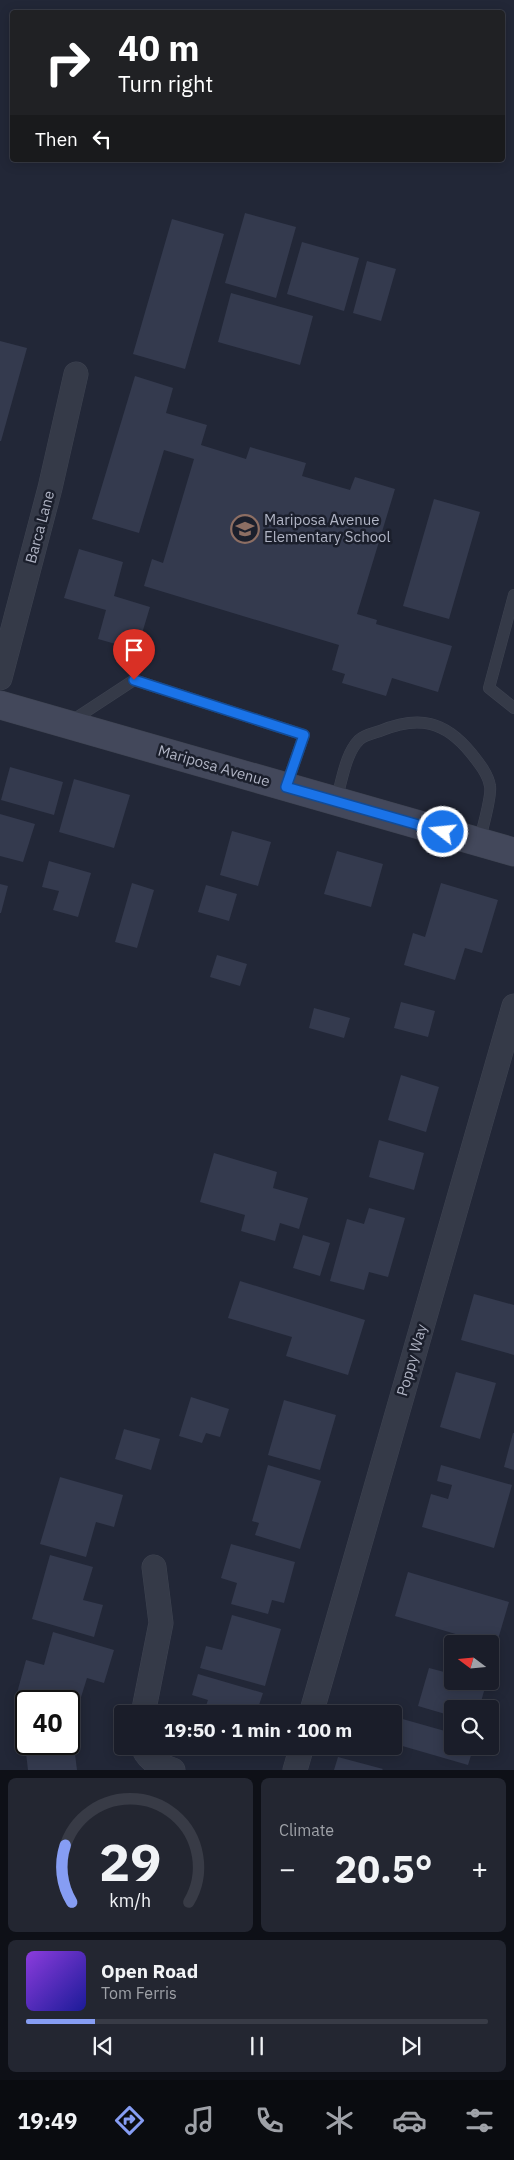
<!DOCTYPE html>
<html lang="en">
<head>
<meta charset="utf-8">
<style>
	:root { --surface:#1a1d29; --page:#232631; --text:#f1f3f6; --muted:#9fa2a8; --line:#383b46; --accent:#869df3 }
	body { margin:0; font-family:"IBM Plex Sans",sans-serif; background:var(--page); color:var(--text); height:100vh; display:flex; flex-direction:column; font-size:19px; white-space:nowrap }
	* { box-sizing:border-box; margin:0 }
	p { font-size:16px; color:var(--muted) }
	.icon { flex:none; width:28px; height:28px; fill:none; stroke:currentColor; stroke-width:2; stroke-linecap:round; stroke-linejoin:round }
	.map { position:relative; height:1770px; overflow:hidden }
	.details { display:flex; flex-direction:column; gap:8px; padding:8px; background:#0e1017; flex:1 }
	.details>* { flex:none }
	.banner { position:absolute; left:10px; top:10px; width:495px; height:152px; border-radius:5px; box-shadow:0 2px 12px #0003,0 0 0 1px var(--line); background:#202124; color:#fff; overflow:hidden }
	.needle { width:32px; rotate:286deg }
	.tools { position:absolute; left:444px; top:1635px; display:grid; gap:10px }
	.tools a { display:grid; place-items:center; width:55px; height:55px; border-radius:5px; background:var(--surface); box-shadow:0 2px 12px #0003,0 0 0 1px var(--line); font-size:25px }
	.speed { position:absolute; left:15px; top:1690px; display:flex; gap:10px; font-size:25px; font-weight:700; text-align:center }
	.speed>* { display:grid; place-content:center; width:65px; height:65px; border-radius:50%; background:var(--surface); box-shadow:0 2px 12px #0003,0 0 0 1px var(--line); line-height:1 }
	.speed .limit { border:2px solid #111; border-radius:8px; background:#fff; color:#111 }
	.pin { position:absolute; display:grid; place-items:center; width:42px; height:42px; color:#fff; margin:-51px -21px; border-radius:50% 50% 50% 0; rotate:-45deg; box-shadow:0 0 5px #0007 }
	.pin .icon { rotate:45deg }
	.me { position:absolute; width:55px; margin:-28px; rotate:286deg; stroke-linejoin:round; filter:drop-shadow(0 0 4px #0008) }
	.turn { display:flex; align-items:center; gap:18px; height:105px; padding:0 25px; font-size:22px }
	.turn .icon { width:65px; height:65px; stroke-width:2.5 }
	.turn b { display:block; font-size:35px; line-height:42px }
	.then { display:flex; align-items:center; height:48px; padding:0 25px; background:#0003; gap:10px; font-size:19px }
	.big { font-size:38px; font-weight:700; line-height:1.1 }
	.details .widget { flex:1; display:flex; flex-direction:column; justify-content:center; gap:8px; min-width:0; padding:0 18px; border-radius:8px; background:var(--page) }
	.details .dial { align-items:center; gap:0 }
	.dial svg { height:130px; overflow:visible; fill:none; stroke:var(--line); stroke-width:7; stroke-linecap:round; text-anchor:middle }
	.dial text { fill:var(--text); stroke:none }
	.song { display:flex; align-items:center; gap:15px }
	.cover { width:60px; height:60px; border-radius:8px; background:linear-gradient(135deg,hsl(270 70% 55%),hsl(240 70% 35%)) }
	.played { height:5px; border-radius:2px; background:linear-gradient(90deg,var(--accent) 15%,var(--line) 15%) }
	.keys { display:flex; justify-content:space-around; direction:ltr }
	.heat { display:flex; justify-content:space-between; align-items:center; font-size:28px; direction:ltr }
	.details .tiles { flex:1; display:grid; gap:8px; grid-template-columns:1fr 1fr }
	.widget:last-child { grid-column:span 2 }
	.trip { position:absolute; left:114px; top:1705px; width:288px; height:50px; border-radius:5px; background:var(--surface); box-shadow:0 2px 12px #0003,0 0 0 1px var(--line); font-weight:700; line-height:50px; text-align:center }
	.tab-bar { display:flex; height:80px; justify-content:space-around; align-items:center; background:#0a0c10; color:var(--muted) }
	.tab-bar .icon { width:35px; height:35px }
	.tab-bar .selected { color:var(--accent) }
	.tab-bar b { font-size:22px; color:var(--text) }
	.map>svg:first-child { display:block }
</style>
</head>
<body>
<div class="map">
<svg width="514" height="1770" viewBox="0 0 514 1770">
	<rect width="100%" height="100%" fill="#222737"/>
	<path fill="#343a4e" d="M245,213l51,14 -20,71 -51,-15z
		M172,219l52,15 -39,135 -52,-15z
		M302,242l57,16 -15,53 -57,-17z
		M367,261l29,8 -15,52 -28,-8z
		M231,293l82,23 -13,49 -82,-23z
		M0,341l27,7 -26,93h-1z
		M135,376l38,12 -7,25 41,12 -6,20 45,14 4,-12 56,16 -4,13 48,14 5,-13 40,12 -38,125 20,6 -1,4 76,22 -14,46 -46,-14 -6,18 -44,-13 3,-9 -13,-4 7,-25 -195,-59 8,-27 11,4 31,-104 -30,-9 -25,83 -47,-14z
		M434,499l46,13 -31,107 -46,-13z
		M79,549l44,13 -9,34 36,11 -13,43 -39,-11 8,-29 -42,-12z
		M10,767l53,15 -9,33 -53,-15z
		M74,779l56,16 -16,53 -55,-16z
		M0,814l35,10 -12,38 -23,-6z
		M232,831l39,11 -13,44 -38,-11z
		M337,851l46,13 -12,43 -47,-13z
		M49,861l42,12 -13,44 -25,-7 6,-19 -17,-4z
		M132,883l22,7 -17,58 -22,-6z
		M441,883l57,17 -16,53 -17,-5 -10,32 -51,-15 9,-32 12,4z
		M0,884l8,2 -7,27h-1z
		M206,885l31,9 -8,27 -31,-9z
		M217,955l30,9 -7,22 -30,-9z
		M401,1002l34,9 -7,26 -34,-9z
		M314,1008l36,10 -6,20 -35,-10z
		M401,1075l38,12 -13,45 -38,-12z
		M379,1140l45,13 -10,37 -45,-13z
		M214,1153l63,19 -4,16 35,10 -9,31 -19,-6 -5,18 -34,-10 4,-16 -45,-13z
		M369,1208l36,10 -17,59 -19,-5 -5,18 -34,-9 17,-62 17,5z
		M303,1235l27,8 -10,33 -27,-8z
		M240,1281l125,39 -17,55 -62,-19 6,-19 -64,-19z
		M474,1294l40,11v50l-53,-15z
		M456,1372l40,11 -16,56 -40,-12z
		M191,1397l38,12 -9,28 -14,-4 -4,10 -23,-7z
		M284,1400l52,15 -16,55 -52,-15z
		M124,1429l36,10 -9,31 -36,-11z
		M513,1433h1v37l-10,-3z
		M268,1465l53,16 -21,68 -45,-14 4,-12 -7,-2z
		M441,1465l71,20 -18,63 -72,-21 9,-33 17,5 4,-14 -15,-4z
		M60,1477l63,18 -9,32 -18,-5 -10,35 -46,-13z
		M231,1544l64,18 -11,41 -12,-3 -4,14 -37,-10 6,-21 -16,-5z
		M50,1555l43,12 -10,33 20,5 -9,32 -62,-18z
		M408,1572l101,30 -13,44 -101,-30z
		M232,1615l49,14 -16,57 -65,-18 6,-22 16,4z
		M53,1632l61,18 -10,33 -17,-5 -10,32 -8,-2v-7h-23l-29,-8 9,-33 18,5z
		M429,1668l23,6v7h24l10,3 -7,25h-27v7l-34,-10z
		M198,1674l65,19 -7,21h-53l5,-14 -16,-5z
		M399,1718l53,15v13h22l-6,19 -76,-22z
		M69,1730h3l5,40h-49l-4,-34 2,-1 -1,9h44z
		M338,1757l45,12 -1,1h-48z"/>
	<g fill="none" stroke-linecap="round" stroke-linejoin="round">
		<defs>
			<path id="lane" d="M514,595l-25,93 25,20
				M70,722l64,-42 170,55 -18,52
				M336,800c6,-18 9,-46 23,-60 5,-5 15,-7 21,-9 39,-16 65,-10 91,22 8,10 17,21 19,33 2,9 -8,45 -11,56"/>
			<path id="street" d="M0,678l50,-190 26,-114
				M143,1714l18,-91 -7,-56
				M311,1714l203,-708
				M143,1746c3,14 18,20 30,24
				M295,1770l7,-24"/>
			<path id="secondary" d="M0,705l514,147"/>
		</defs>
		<use href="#lane" stroke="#3e4351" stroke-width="12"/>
		<use href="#street" stroke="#3e4351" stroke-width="25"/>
		<use href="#secondary" stroke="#3e4351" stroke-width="29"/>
		<use href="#lane" stroke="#353a48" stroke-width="11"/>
		<use href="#street" stroke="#353a48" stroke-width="24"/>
		<use href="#secondary" stroke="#43485b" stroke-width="28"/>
	</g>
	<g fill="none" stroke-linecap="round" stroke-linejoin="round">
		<defs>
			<path id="route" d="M134,680l170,55 -18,52 157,45"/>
		</defs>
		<use href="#route" stroke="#114b97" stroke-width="12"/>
		<use href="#route" stroke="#1a73e8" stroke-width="9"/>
	</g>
	<defs>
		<symbol id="school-ring" viewBox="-11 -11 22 22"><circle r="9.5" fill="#1b1f2c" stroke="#8d6e63" stroke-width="1.5"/><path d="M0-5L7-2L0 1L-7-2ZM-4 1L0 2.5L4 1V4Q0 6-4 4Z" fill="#8d6e63"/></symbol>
	</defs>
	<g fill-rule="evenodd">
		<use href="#school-ring" x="229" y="513" width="32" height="32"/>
	</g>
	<g text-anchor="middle" stroke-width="5" stroke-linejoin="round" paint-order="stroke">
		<g font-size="15" fill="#b0b4c4" stroke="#1b1f2c" text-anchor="start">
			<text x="264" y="525">Mariposa Avenue<tspan x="264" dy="17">Elementary School</tspan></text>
		</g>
		<g font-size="15" fill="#b0b4c4" stroke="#1b1f2c">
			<text transform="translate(40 527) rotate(-75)" y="5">Barca Lane</text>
			<text transform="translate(214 766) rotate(16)" y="5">Mariposa Avenue</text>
			<text transform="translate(412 1360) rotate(-74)" y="5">Poppy Way</text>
		</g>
	</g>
</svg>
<div class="tools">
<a><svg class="needle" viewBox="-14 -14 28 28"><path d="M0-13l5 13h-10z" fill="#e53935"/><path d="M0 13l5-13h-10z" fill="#9fa2a8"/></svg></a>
<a><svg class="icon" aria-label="search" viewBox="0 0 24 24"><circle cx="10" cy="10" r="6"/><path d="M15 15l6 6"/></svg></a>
</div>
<div class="speed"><div class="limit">40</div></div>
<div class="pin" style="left:134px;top:680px;background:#d93025"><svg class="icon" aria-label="arrive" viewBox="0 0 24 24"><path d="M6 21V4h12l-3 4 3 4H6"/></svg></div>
<svg class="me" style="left:443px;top:832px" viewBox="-20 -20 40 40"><circle r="17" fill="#1a73e8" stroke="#fff" stroke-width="3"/><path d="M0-11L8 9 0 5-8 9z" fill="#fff"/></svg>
<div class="trip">19:50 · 1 min · 100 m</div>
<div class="banner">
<div class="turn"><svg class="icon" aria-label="right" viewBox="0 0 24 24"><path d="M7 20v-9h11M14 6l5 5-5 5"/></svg><div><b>40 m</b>Turn right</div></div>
<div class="then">Then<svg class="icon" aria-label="left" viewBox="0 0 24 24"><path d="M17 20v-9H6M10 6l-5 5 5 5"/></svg></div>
</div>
</div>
<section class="details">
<div class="tiles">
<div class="widget dial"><svg viewBox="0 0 100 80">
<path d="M14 69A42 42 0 1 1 86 69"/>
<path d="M14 69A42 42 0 0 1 10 34" stroke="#869df3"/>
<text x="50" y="56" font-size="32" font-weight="700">29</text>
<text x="50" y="72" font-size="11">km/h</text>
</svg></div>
<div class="widget"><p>Climate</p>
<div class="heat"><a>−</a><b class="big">20.5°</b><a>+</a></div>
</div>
<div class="widget">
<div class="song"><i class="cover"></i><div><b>Open Road</b><p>Tom Ferris</p></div></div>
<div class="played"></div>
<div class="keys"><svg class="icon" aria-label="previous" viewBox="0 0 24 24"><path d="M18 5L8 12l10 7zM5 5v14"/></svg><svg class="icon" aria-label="pause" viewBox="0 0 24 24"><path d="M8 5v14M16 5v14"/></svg><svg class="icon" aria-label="next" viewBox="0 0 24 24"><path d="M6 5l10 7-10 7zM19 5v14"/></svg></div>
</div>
</div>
</section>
<nav class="tab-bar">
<b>19:49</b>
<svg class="icon selected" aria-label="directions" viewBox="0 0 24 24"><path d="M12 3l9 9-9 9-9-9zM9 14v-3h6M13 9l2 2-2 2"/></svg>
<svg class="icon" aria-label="music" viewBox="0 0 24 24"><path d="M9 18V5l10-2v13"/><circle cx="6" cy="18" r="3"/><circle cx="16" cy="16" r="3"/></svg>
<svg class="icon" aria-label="phone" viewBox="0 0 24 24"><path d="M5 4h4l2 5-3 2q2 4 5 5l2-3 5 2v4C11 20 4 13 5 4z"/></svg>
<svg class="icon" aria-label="climate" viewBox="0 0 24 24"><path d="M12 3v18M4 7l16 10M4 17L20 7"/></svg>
<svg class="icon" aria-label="car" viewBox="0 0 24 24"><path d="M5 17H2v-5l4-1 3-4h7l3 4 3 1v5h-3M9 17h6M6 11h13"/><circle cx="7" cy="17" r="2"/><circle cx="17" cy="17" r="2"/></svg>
<svg class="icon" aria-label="filters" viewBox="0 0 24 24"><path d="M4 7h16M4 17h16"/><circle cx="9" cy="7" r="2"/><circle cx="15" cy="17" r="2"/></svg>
</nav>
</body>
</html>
